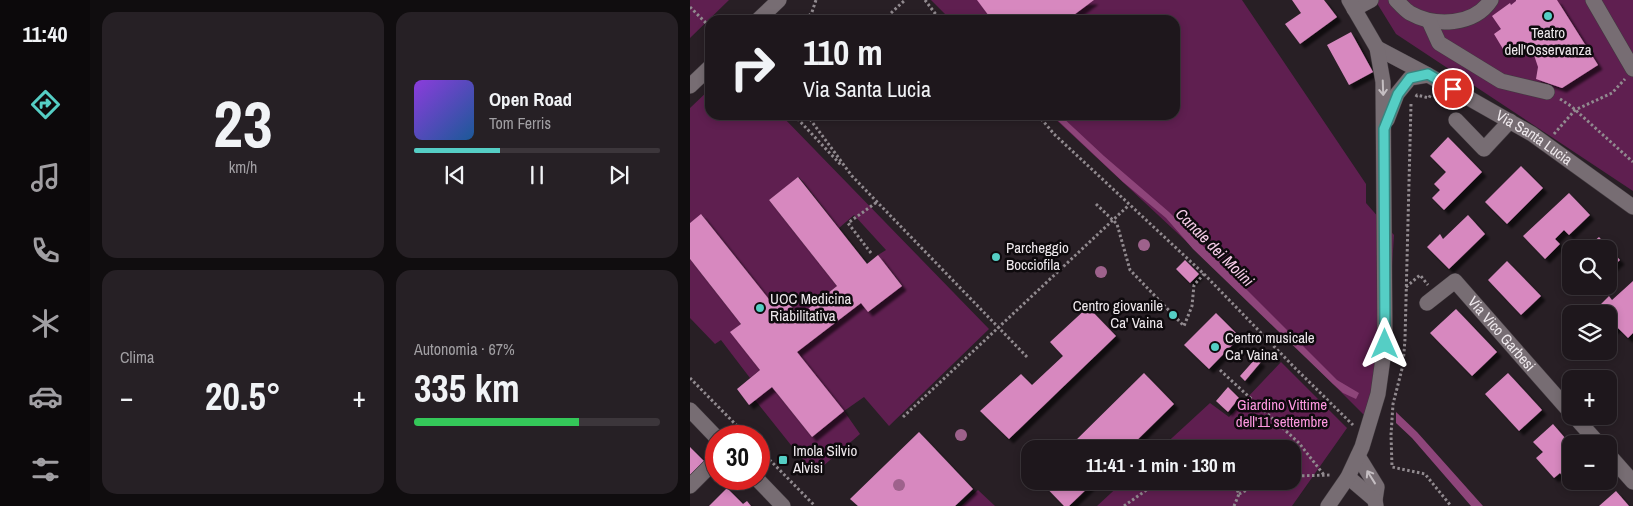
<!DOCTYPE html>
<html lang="it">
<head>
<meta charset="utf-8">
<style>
	:root { --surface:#1e171c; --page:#262025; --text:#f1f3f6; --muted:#a19fa3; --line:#3c363b; --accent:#55cec5 }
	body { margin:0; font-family:"Archivo Narrow",sans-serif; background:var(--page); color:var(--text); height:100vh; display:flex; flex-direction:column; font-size:19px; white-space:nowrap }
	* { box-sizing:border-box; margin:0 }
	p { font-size:16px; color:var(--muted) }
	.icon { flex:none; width:28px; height:28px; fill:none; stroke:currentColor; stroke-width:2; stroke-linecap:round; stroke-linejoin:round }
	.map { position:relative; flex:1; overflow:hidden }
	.sheet { display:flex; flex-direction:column; gap:12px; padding:12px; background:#100d0f; width:600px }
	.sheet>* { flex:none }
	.hud { position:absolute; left:15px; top:15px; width:475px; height:105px; border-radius:15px; box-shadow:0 2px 8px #0003,0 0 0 1px var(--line); background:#1e171c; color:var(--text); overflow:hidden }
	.buttons { position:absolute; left:872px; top:240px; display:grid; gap:10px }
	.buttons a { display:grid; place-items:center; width:55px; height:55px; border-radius:10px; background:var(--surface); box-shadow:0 2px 8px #0003,0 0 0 1px var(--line); font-size:25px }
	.speed { position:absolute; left:15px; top:425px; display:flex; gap:10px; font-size:25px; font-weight:700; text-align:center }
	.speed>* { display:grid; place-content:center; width:65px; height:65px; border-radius:50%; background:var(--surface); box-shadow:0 2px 8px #0003,0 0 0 1px var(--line); line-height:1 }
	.speed .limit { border:8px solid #d22; background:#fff; color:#111 }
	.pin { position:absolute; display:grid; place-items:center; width:42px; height:42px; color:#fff; margin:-21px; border:2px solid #fff; border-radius:50%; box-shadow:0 1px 5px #0007 }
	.me { position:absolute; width:55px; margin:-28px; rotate:0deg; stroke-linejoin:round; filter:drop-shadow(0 0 4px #0008) }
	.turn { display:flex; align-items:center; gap:18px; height:105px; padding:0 15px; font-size:22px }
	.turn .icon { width:65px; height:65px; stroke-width:2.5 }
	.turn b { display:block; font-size:35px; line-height:42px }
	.big { font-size:38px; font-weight:700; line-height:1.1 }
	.sheet .tile { flex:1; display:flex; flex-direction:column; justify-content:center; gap:8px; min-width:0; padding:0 18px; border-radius:15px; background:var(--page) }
	.sheet .dial { align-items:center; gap:0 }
	.dial b { font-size:65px; line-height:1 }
	.song { display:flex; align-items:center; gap:15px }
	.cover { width:60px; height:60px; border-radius:8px; background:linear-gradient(135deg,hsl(270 70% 55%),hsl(210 70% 35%)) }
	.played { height:5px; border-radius:2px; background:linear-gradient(90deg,var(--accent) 35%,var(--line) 35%) }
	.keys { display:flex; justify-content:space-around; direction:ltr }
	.heat { display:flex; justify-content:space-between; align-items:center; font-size:28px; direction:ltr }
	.charge { height:8px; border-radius:4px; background:linear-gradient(90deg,#34c759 67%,var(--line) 0) }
	.sheet .tiles { flex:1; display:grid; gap:12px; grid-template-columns:repeat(2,1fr) }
	.trip { position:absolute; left:331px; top:440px; width:280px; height:50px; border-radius:15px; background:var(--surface); box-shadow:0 2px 8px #0003,0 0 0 1px var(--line); font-weight:700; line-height:50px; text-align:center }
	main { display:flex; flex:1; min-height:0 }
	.menu { display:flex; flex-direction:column; width:90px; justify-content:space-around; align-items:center; background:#0c090b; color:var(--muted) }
	.menu .icon { width:35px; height:35px }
	.menu .active { color:var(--accent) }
	.menu b { font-size:22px; color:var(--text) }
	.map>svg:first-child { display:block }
</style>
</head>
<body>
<main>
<nav class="menu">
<b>11:40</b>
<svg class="icon active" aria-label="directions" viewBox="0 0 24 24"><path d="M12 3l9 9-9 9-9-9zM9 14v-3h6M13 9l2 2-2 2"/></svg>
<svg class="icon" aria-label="music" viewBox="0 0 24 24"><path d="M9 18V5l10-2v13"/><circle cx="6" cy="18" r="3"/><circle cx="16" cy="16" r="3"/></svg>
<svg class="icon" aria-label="phone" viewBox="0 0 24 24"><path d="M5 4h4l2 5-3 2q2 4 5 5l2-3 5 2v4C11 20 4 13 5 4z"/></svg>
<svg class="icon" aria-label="climate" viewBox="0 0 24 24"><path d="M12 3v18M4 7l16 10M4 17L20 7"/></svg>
<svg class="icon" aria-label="car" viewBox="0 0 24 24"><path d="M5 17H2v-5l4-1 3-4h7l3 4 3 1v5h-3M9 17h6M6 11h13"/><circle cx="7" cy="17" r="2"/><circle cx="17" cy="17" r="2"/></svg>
<svg class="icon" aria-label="filters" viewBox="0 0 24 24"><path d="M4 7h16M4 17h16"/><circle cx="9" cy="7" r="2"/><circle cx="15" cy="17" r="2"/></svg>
</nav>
<section class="sheet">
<div class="tiles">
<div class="tile dial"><b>23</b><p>km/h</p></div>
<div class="tile">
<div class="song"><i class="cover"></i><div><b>Open Road</b><p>Tom Ferris</p></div></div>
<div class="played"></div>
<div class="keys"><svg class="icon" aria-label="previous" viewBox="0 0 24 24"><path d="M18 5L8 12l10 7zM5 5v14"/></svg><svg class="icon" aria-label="pause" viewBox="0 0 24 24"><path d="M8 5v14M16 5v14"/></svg><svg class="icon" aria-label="next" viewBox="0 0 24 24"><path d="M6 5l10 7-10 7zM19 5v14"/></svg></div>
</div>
<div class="tile"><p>Clima</p>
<div class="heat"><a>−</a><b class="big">20.5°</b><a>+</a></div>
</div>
<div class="tile"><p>Autonomia · 67%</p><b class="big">335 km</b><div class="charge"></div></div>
</div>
</section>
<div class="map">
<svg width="943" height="506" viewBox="0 0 943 506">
	<defs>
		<filter id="shadow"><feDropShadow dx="4.5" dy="4.5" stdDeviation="1" flood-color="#0009"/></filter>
	</defs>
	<rect width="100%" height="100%" fill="#281f25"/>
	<path fill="#5f1f50" d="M0,0h39l-39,38z
		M241,0h311l124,184v19l28,32 -10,157 -12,31 -124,-124 -197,-184h124v-95h-224z
		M685,0h258v191l-237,-157z
		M20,89v26h71l208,214 -100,97 -25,-29 -20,14 16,23 -46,40 -59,-74 17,-13 40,50 31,-26 -46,-59 64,-49 8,9 33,-27 -24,-30 8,-5 -32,-35 -15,13 -40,-51 -30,23 68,86 -38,30 -17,-21 -10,8 -70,-88 -12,8v-115z
		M0,259l51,65 -10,8 29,38 -10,8 -29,-38 -6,4 -25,-26z
		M591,362l66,66 -55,78h-195l27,-25h168v-32h-132l50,-46 19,14z
		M288,490l17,16h-34z"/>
	<path fill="#8e457a" d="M362,115h8l44,41 65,56 168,168 22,13 -3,6 -13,-6 -10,-9 -140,-135 -27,-31 -43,-36z
		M706,412l21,20 66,74h-12l-59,-68 -16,-15z"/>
	<path fill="#d788bf" filter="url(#shadow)" d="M287,0h117l-27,20h-75z
		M602,0h32l13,17 -37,27 -15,-20 16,-11z
		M826,0h41l41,65 -36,23 -26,-9 2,-12 -4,-12 -3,-4 -14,-7 -8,1 -6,4 -9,-15 7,-5 -9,-13 18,-13 1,2 5,-4z
		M661,32l22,40 -24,13 -22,-40z
		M758,137l34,35 -38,38 -12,-12 8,-8 -6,-6 12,-12 -16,-16z
		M831,166l22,22 -36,36 -22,-22z
		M108,177l69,87 11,-9 24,31 -34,26 -7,-9 -64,49 47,59 -32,26 -40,-50 -23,18 -12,-16 23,-19 -30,-38 11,-8 -51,-65v-36l11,-9 71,89 10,-8 17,21 38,-30 -68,-86z
		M879,193l21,22 -21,20 -5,-5 -9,9 5,5 -15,15 -22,-23z
		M778,215l17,19 -36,35 -22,-22 13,-13 3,5z
		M909,237l21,23 -11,10v-21h-24z
		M495,260l14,14 -9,9 -14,-14z
		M817,261l34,35 -20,19 -33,-35z
		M881,261v20l-10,-11z
		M943,281v52l-5,5 -11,-11 -4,3 -4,-5v-11h-11l-3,-4 14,-14 3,4z
		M398,307l28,29 -107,103 -29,-28 41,-37 11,11 31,-29 -13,-14z
		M766,309l41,43 -25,24 -42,-43z
		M526,313l24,24 -31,32 -25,-24z
		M566,358l5,4 -16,19 -5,-5z
		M454,373l30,31 -46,45h-61z
		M818,373l34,37 -23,21 -34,-37z
		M538,387l11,11 -11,14 -12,-11z
		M863,424l18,21v35l-3,3 -8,-10 -6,5 -18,-20 7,-6 -10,-10z
		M229,432l54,57 -18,17h-97l-8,-7z
		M0,447l14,14 -14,14z
		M350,481h55l-26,25h-5z
		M37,488l16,16 4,-3 4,5h-42z
		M926,491l13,15h-30z"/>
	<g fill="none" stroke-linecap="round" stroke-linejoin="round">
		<defs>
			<g id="minor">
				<path d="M706,0c4,4 9,10 14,13 25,14 64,13 81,-13"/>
				<path d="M903,0l40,69"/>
				<path d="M664,9l17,-9"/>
				<path d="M68,20l21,-20"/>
				<path d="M739,21l10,22 62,38 46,11"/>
				<path id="s1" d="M687,48l51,27 104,59 101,73"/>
				<path d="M0,86l20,-19"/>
				<path d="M697,120l10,-26 13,-16 18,-3"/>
				<path d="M766,120l28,29 26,-28"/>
				<path id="s2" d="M737,303l28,-22 116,132"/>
				<path d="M0,410l26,27"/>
				<path d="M884,416l25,28"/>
				<path d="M919,455l24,27"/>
				<path d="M668,456l19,31 -2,13 1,6"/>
				<path d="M658,477l27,23"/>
				<path d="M67,479l26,27"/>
				<path d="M0,486l26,-26"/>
				<path d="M638,506l20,-29 14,-30 16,-53 7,-50 -2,-262 -6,-34 -28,-48"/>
			</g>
		</defs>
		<use href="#minor" stroke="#413a3f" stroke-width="16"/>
		<path stroke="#918a8f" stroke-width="3" stroke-dasharray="2.5 2.5" stroke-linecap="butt" d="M235,0l15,20
			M0,7l20,20
			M201,13l14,-13
			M116,20l6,-8 4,-12
			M726,97l1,-2 12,3 2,-4
			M870,99l11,7 62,56
			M721,104l-6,235 -2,26 -10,39 -2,31 1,32 33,7 26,32
			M104,115l47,50
			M117,115l45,61 176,182
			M348,115l16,19 150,140 91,94 58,57
			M864,134l21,-24 37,-17 13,-14
			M406,204l21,20 13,46 54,56 8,-20 2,-21 10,-11
			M181,253l-23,-30 29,-21
			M716,287l14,-12 8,10
			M530,370l79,73 25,32
			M0,378l57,58
			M213,417l226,-212
			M69,449l56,57
			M602,476l40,-1
			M543,481l6,13 -5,12
			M549,494l16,-8 17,-5
			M434,506l35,-25"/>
		<use href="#minor" stroke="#776d73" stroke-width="15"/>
	</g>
	<g fill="#9e628c">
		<circle cx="454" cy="245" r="6"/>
		<circle cx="411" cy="272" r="6"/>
		<circle cx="271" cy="435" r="6"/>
		<circle cx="209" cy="485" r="6"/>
	</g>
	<defs><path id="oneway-shaft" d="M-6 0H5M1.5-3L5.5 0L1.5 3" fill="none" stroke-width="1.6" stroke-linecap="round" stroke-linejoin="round" transform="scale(1.25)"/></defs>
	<g stroke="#c5bec2">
		<use href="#oneway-shaft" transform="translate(693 88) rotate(88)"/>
		<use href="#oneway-shaft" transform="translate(681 477) rotate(-122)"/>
	</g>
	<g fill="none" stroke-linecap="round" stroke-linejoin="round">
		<defs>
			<path id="route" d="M695,344l-1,-215 14,-35 12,-16 18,-4 25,15"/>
		</defs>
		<use href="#route" stroke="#378680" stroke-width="12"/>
		<use href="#route" stroke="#55cec5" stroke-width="9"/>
	</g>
	<g fill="#55cec5" stroke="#0e0a0d" stroke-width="2">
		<circle cx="858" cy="16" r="5"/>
		<circle cx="306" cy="257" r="5"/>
		<circle cx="70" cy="308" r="5"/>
		<circle cx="483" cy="315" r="5"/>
		<circle cx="525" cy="347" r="5"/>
		<rect x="88" y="455" width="10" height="10" rx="2.5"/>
	</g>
	<g text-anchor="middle" stroke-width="5" stroke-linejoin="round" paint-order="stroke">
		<g font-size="15" fill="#efe9ed" stroke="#0e0a0d" text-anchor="start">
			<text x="858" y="38" text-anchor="middle">Teatro<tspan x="858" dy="17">dell'Osservanza</tspan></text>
			<text x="316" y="253">Parcheggio<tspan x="316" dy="17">Bocciofila</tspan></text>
			<text x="80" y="304">UOC Medicina<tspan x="80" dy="17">Riabilitativa</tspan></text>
			<text x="473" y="311" text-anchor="end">Centro giovanile<tspan x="473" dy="17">Ca' Vaina</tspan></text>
			<text x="535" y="343">Centro musicale<tspan x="535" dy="17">Ca' Vaina</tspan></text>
			<text x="103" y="456">Imola Silvio<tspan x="103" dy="17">Alvisi</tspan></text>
		</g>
		<g font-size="15" fill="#efe9ed" stroke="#0e0a0d">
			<text dy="5" stroke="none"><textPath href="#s1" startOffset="181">Via Santa Lucia</textPath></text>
			<text dy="5" stroke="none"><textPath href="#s2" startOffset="106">Via Vico Garbesi</textPath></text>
		</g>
		<g font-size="15" fill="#fe98e0" stroke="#0e0a0d">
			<text x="592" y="410">Giardino Vittime<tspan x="592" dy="17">dell'11 settembre</tspan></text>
		</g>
		<g font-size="16" font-style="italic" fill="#f6cce8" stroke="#0e0a0d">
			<text transform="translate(525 247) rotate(45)" y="6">Canale dei Molini</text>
		</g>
	</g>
</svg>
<div class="buttons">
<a><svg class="icon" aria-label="search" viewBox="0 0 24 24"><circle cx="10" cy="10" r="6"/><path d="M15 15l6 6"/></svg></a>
<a><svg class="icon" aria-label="layers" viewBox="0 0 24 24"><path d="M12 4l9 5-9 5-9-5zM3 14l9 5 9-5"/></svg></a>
<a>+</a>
<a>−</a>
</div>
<div class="speed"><div class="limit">30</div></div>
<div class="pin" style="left:763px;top:89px;background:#d93025"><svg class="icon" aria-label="arrive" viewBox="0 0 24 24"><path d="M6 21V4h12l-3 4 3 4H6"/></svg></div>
<svg class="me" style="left:695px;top:344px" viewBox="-20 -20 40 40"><path d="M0-17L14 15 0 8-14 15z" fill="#55cec5" stroke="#fff" stroke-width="4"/></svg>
<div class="trip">11:41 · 1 min · 130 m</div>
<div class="hud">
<div class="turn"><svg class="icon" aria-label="right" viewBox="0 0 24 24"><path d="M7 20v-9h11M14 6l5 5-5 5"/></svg><div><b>110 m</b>Via Santa Lucia</div></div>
</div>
</div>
</main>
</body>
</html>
